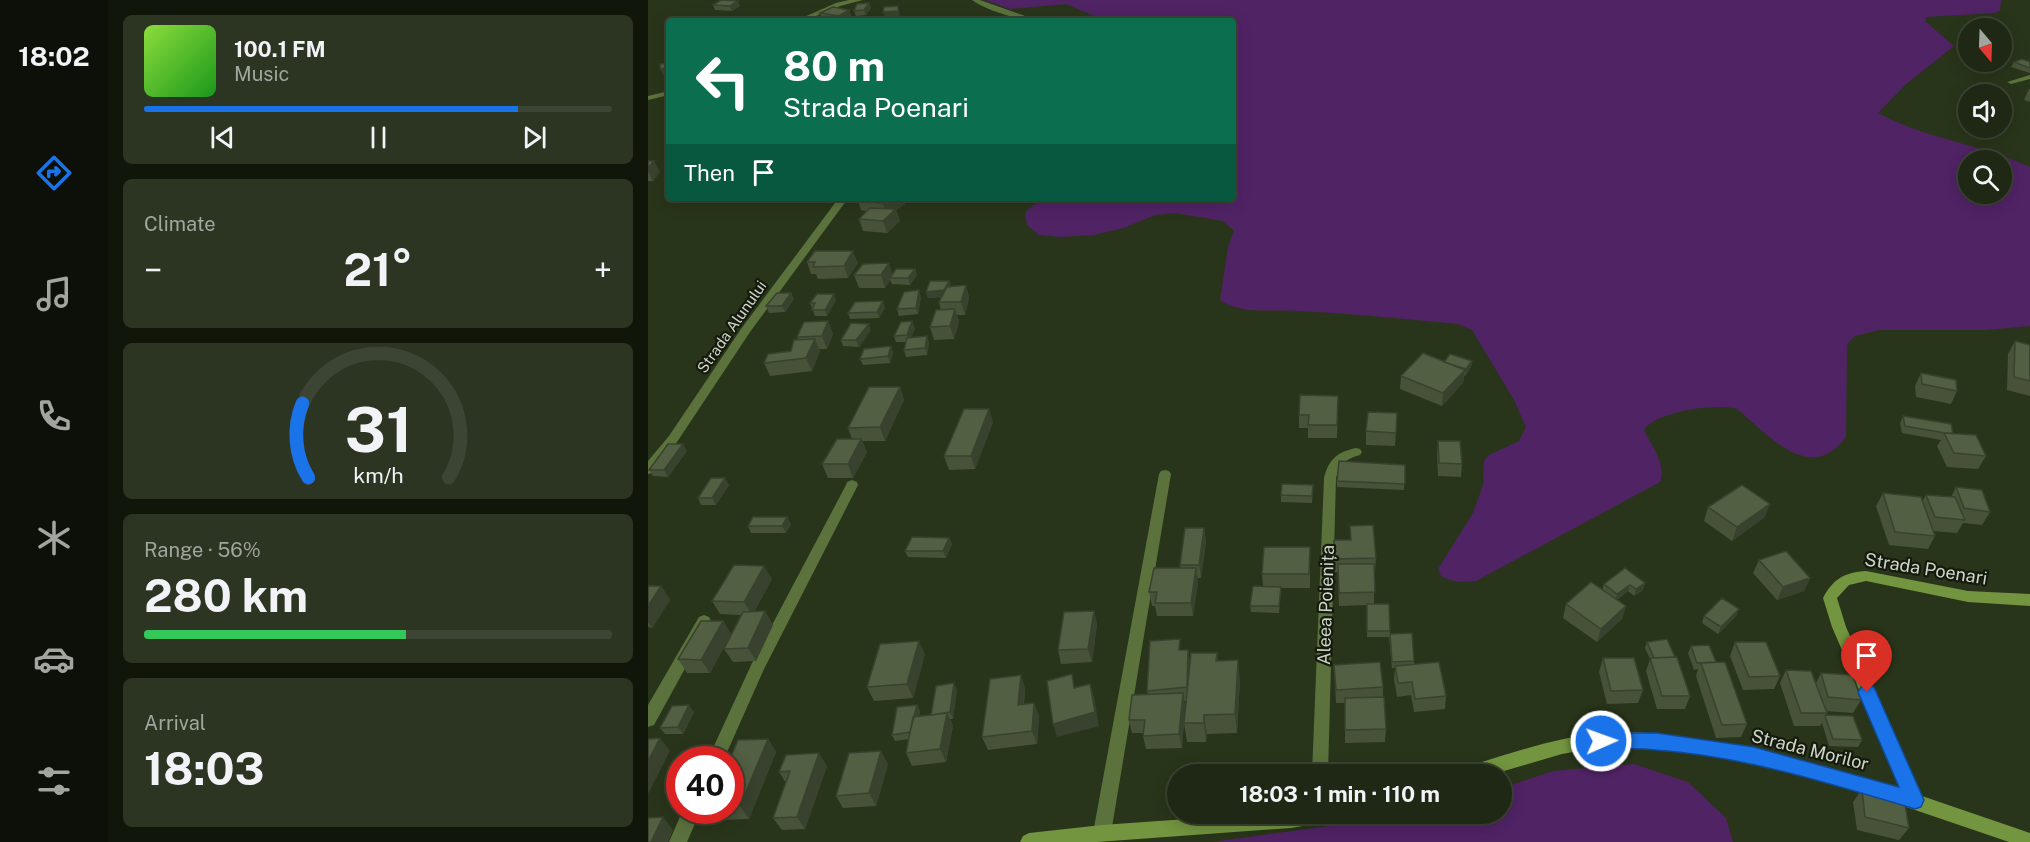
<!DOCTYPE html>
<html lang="en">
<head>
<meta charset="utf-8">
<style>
	:root { --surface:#1f2814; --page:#2c3422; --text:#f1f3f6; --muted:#a1a6a0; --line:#3c4434; --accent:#1a73e8 }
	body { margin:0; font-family:"Public Sans",sans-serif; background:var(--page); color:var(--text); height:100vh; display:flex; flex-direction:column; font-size:22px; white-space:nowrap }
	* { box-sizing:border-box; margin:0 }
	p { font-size:20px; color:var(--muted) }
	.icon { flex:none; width:33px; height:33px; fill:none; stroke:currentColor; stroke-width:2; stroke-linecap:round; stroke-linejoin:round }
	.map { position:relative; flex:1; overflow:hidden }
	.drawer { display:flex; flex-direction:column; gap:15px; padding:15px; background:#11160b; width:540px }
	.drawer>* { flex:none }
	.banner { position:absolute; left:18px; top:18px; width:570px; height:183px; border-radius:6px; box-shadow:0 3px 15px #0003,0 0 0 2px var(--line); background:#0b6e4f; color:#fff; overflow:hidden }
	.needle { width:39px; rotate:161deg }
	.tools { position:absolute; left:1310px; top:18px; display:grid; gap:12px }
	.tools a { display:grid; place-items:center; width:54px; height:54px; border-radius:50%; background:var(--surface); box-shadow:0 3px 15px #0003,0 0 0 2px var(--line); font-size:30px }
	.speed { position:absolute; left:18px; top:746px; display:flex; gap:12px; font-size:30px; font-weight:700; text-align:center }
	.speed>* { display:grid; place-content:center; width:78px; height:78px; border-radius:50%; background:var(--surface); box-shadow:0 3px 15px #0003,0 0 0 2px var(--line); line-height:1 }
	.speed .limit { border:9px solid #d22; background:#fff; color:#111 }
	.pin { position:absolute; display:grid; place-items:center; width:51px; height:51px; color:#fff; margin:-62px -26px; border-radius:50% 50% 50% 0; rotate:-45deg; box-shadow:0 0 6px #0007 }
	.pin .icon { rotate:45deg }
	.me { position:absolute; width:66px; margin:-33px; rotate:88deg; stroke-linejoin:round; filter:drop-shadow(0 0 4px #0008) }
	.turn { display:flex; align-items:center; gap:21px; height:126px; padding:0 18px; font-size:27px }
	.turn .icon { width:78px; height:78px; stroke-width:2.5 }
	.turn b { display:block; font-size:42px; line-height:51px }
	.then { display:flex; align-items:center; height:57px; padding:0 18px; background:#0003; gap:12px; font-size:22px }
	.big { font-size:45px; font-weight:700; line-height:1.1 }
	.drawer .card { flex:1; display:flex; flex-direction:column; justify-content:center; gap:9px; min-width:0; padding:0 21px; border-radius:9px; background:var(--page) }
	.drawer .dial { align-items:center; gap:0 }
	.dial svg { height:156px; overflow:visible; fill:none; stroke:var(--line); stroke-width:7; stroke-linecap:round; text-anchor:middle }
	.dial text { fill:var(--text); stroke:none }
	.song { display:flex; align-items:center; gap:18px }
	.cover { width:72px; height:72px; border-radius:9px; background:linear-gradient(135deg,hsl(90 70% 55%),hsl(120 70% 35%)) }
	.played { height:6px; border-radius:3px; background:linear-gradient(90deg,var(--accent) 80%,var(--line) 80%) }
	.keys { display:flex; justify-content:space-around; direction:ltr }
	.heat { display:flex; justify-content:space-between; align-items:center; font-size:33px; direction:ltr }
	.charge { height:9px; border-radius:4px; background:linear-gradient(90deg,#34c759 56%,var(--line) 0) }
	.trip { position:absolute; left:519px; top:764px; width:345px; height:60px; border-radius:30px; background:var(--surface); box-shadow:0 3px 15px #0003,0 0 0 2px var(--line); font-weight:700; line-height:60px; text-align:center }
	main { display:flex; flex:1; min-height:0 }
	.menu { display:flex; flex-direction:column; width:108px; justify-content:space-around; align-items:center; background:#0c1008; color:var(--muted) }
	.menu .icon { width:42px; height:42px }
	.menu .on { color:var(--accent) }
	.menu b { font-size:27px; color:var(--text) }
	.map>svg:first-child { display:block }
</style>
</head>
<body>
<main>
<nav class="menu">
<b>18:02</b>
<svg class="icon on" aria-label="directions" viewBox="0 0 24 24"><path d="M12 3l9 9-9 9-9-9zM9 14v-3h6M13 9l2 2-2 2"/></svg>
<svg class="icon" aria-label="music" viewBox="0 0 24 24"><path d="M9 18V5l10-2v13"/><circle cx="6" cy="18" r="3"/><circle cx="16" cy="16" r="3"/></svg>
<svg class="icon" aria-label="phone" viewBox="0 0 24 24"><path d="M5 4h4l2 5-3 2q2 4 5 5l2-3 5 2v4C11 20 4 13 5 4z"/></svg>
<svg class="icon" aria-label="climate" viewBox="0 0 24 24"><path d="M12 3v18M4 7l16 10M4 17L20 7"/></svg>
<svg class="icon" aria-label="car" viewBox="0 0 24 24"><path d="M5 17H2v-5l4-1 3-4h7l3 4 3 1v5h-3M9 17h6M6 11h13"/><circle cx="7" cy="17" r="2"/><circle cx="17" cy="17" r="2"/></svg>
<svg class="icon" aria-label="filters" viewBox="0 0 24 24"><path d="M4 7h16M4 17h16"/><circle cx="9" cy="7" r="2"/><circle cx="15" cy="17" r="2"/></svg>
</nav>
<section class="drawer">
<div class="card">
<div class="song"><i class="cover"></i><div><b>100.1 FM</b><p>Music</p></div></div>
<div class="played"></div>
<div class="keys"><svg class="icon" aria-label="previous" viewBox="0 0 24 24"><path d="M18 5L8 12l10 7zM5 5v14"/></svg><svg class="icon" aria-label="pause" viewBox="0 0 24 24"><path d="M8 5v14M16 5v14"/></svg><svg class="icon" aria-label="next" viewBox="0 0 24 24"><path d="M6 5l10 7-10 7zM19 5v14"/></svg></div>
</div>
<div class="card"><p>Climate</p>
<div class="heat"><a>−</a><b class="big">21°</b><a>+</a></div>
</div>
<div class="card dial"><svg viewBox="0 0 100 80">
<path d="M14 69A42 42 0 1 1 86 69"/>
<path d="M14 69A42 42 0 0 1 11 31" stroke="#1a73e8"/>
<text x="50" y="56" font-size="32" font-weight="700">31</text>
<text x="50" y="72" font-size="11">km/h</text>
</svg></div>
<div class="card"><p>Range · 56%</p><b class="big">280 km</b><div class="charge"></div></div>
<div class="card"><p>Arrival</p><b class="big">18:03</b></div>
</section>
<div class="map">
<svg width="1382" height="842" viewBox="0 0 1382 842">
	<rect width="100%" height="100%" fill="#29351a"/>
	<path fill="#502365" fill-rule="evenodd" d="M337,0h1016l-1,10 -5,3 -69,4 -1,4 29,25 -48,38 -28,29c48,26 103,31 152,54v159l-44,4h-107l-24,6 -8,8 -1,93c-36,49 -78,-3 -109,-28 -20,-6 -81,2 -93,21 7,15 23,35 16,52l-184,99c-14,2 -23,1 -35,-5l-3,-7 35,-56 10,-28 1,-24 5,-6 30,-14 7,-14 -12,-27 -42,-70 -14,-6c-54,-5 -108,-11 -162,-13 -25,-2 -55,4 -76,-11l8,-53 6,-16 -11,-10 -48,-8 -20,2 -31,13 -30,7 -33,2 -22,-2 -12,-10 -2,-13 18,-14h190v-177h-127l-40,-17 -56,5zM1320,160h33v34h-33z
		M986,764l54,18 38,36 7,24h-521l212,-29h78v-25l51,-17z"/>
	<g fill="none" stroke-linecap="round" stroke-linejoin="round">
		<path fill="#5b723d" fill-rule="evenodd" d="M201,0h14l-23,6 -36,15h-9l41,-18z
			M324,0h8l59,21c-18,0 -52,-10 -67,-21z
			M1382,75v4l-19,5 -4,-2z
			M21,91v4l-21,5v-4z
			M193,198l5,3 -96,131 -73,110 -25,31 -4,1v-13l21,-25 72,-107 97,-130z
			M708,448l4,1 2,3 -2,3c-14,4 -19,8 -24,23l-8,296h-16l12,-296c5,-19 13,-26 32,-30z
			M517,470l4,1 2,3 -60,359 -3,6 -6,2 -6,-2 -3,-6 66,-359 2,-3z
			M204,480l5,2 1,3 -94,184 -40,90h-16l44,-96 94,-178 1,-3z
			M56,615l5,2 2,4 -57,104 -6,2v-22l51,-88z
			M35,810h18l-14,32h-18z"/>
		<path fill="#73953f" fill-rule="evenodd" d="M1218,571l102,20 62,3v12l-62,-4 -102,-21 -17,4 -12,13 9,29 76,169 108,37v9h-21l-135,-46 -78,-23 -81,-17 -47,-7 -36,-3 -31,1 -39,7 -68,20h-33l2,-5 6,-3c44,-13 87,-29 133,-33 32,-3 64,1 96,6 69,11 137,29 204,50l-70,-162 -9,-29c10,-19 22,-26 43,-27z
			M625,813h68l-3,6 -6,2 -41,7 -194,14h-77l3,-6 6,-3 73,-8z"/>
	</g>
	<path fill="#475239" d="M221,3l2,5 -5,7 -10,1 -2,-5z
		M65,5l27,1 -8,5 -17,-1z
		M201,10l3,9 -3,2h-26l-3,-8z
		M1366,62h16v11l-19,-6z
		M1381,89h1v13l-6,-2z
		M0,161l12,11 -7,9h-5z
		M209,198l48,6 -9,6 4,11 -13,12 -24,-2 -4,-12 7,-8 -5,-1z
		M159,262l51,1 -10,15 -30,1 -2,-5h-5z
		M267,269l2,6 -7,10 -18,-1 -2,-4 -5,8h-26l-5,-13 39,-1z
		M301,281l1,5 16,-1 3,13 -4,17h-8l2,7 -5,17 -20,1 -4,-13 11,-17 -2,-8 2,-5 -13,1 -2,-6z
		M143,293l3,6 -9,13 -16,1 -3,-7z
		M273,297l-3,17 -19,2 -2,-7z
		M188,300l-9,16h-12l-5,-13z
		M237,308l-6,10 -29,1 -2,-6z
		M180,321l5,13 -6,15h-8l1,2 -8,20 -42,5 -6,-13 27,-12 7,-11 -1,-3z
		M267,328l-4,10 18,5 -2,12 -21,2 -2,-7 2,-8h-10l-2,-6z
		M223,330l-12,17 -16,-1 -2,-6z
		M1367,341l15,4v51l-23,-6 1,-36z
		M243,346l2,7 -3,10 -27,2 -3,-6z
		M824,361l-1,6 -6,9 -1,-1 -1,8 -21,23 -42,-17 1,-13 43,-14z
		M1273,373l36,18 -6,13 -35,-7 -1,-11z
		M252,387l4,13 -19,41h-23l5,11 -14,26h-25l-6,-14 30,-25 -4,-11z
		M690,409l-1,29h-29v-10h-9v-13z
		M749,413l-2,33 -29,-1v-14z
		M1255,416l50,17 33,23 -8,13 -31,-2 -10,-21 4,-6 -39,-7 -2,-10z
		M345,422l-18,47 -26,1 -5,-14z
		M790,441l24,23 -1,13 -23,-1 -1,-22z
		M39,451l-19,26 -15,-1 -4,-6z
		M757,465l-1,25 -67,-3v-6z
		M81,485l-13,20h-15l-3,-7z
		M665,485l-1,18 -31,-1v-7z
		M1308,487l34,25 -8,13 -19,-2 -6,10 -24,-2 2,5 -7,13 -39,-4 -13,-39 7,-13 39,9 4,-7 25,2z
		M1060,507l57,10 -33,24 -28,-20z
		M143,524l-5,9h-35l-3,-7z
		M702,526l26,32 -1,13h-1v33h15l1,30 24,27v3l32,32 -1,13 -31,3 -3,-17 -14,2 -3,-18 1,-11h-3l-3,-31h-22v-32l-28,1 -1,-34h-4v-32h16z
		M556,528l2,14 -5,36h-4l1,4 -5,34h-36l-2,-10h-3l-3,-14 31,-24v-3z
		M301,538l3,6 -6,14 -38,-1 -3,-6z
		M1111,560l51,18 -6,13 -27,9 -24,-27z
		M662,561v27h-29l-2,25 -28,-1 -1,-6 13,-20 -1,-12z
		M124,579l-18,33 11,-1 8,14 -17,36 -23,1 -9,-13 17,-34 -21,-1 -8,-13z
		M997,583l-2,7 -9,6 -6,-5 -11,9 9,6 -4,13 -25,23 -34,-24 3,-14 36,-14 2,-6z
		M0,586h13l9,14 -18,28 -4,-1z
		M1091,609l-3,7 -18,18 -16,-11 2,-7z
		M446,611l3,13 -5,38 -31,2 -3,-14z
		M75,621l8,13 -21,39h-23l-9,-14z
		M999,642l43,54 -5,13h-28l-11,-38 4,-12 -5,-11z
		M1087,642l45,34 -6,13 -31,1 -13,-34z
		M1043,646l25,16 31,62 -6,13 -25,1 -20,-62 2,-7 -4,1 -6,-17z
		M534,650h6l2,13 -1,8 28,-18 1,8 22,19 -3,53 -30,1 -1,8h-19l-3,-19 2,-22h-2l1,6 -3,41 -36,1 -3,-13v-3h-11l-3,-13 19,-26 -1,-3z
		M277,654l-12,44 -39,3 -7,-14z
		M955,658l40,32 -5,13 -31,1 -8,-32z
		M686,665l49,22v10l3,32 -1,13 -40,1v-40h-9z
		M1138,670l30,13 5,-10 40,27 -8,13 -27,-2 1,2 -1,2 36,25 -4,7 -29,-1 -7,-23 -2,3h-26l-14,-43z
		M377,688l-1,16 10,-1 5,13 -2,28 -49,6 -6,-13z
		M309,690l-4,29h-3l3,7 -7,36 -34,4 -6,-13 3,-14 -14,2 -3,-6 25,-30 3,6 -1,5 12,-1z
		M46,712l-11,22h-18l-5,-6z
		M120,739l8,13 -27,67 -30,1 -9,-10h20v-51z
		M240,764l-12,42 -33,2 -7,-12z
		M179,766l-22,63 -23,1 -9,-12 13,-35 -7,-11z
		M32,780v25h-5l-5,-6z
		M1214,789l47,39 -10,12 -42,-10 -4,-28z"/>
	<path fill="#39422e" d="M90,1l2,5 -8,5 -2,-5z
		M221,3l2,5 -5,7 -2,-5z
		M250,6l2,10 -15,1 -2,-5z
		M201,10l3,9 -3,2h-9l-1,-5z
		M21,68v6l-6,1 -3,-6z
		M6,161l6,11 -7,9 -5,-10v-3z
		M244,198h11l2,6 -9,6 4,11 -13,12 -4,-12 4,-5 -4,-12z
		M205,251l5,12 -10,15 -4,-12z
		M241,263l4,13 -3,2v2l-5,8 -4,-13z
		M267,269l2,6 -7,10 -2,-7z
		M301,281l2,6 -5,9 -18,2 -2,-6z
		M318,285l3,13 -4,17 -4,-13z
		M271,290l2,7 -3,17 -2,-6z
		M143,293l3,6 -9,13 -3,-6z
		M186,294l2,6 -9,16 -2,-6z
		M235,301l2,7 -6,10 -2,-6z
		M307,309l4,13 -5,17 -4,-13z
		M180,321l5,13 -6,15 -5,-13z
		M264,321l3,7 -5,13 -3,-6z
		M221,324l2,6 -12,17 -3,-7z
		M279,336l2,7 -2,12 -2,-7z
		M167,339l5,12 -8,20 -6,-13z
		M243,346l2,7 -3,10 -2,-7z
		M824,361l-1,6 -6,9 1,-7z
		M817,370l-2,13 -21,23 1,-13z
		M252,387l4,13 -19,41 -5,-14z
		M341,409l4,13 -18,47 -4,-13z
		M213,439l6,13 -14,26 -5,-14z
		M35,444l4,7 -19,26 -4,-7z
		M77,478l4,7 -13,20 -4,-7z
		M1122,504l-5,13 -33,24 5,-14z
		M139,517l4,7 -5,9 -4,-7z
		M556,528l2,14 -5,36 -2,-13z
		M301,538l3,6 -6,14 -3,-7z
		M116,566l8,13 -20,36 -8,-13z
		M548,568l2,14 -5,34 -2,-13z
		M1162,578l-6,13 -27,9 6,-13z
		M997,583l-2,7 -9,6 2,-7z
		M982,585l-2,6 -13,10 2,-7z
		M13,586l9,14 -18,28 -4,-6v-16z
		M633,587v6l-2,20v-7z
		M978,606l-4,13 -25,23 4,-13z
		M1091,609l-3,7 -18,18 3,-7z
		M117,611l8,14 -17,36 -8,-13z
		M446,611l3,13 -5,38 -4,-13z
		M75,621l8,13 -21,39 -9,-13z
		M271,641l6,13 -12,44 -6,-14z
		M540,650l2,13 -1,38 -2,-14z
		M590,660l2,20 -3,53 -2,-19z
		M373,675l4,13 -3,30 -4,-13z
		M306,683l3,7 -4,29 -3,-7z
		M442,684l4,13 5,29 -42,11 -4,-13z
		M535,693l2,14 -3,41 -3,-14z
		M386,703l5,13 -2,28 -5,-13z
		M41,705l5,7 -11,22 -5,-7z
		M269,705l3,6 -5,27 -3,-6z
		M299,713l6,13 -7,36 -6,-13z
		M556,715l3,19 -1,8 -2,-19z
		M12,738l10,13 -22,43v-33z
		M120,739l8,13 -27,67 -9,-13z
		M233,751l7,13 -12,42 -7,-13z
		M171,753l8,13 -22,63 -8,-12z
		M15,817l10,13 -5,12h-17z"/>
	<path fill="#525f42" stroke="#39422e" stroke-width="1.5" d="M73,0l17,1 -8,5 -17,-1z
		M221,3l-5,7 -10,1 3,-7z
		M250,6v5l-15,1 1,-5z
		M185,7l16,3 -10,6 -19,-3z
		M153,18h19l-3,3h-20z
		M1374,59l8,3v6l-16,-6z
		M21,63v5l-9,1v-5z
		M0,161h6l-6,7z
		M209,198h35l-9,6z
		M222,208l26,1 -13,12 -24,-2z
		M167,251h38l-9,15 -31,1 2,-5h-8z
		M241,263l-8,12h-27l9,-11z
		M248,269h19l-7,9h-18z
		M282,281h19l-5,9 -18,2z
		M318,285l-5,17h-22l8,-15z
		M271,290l-3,18 -19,1 7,-17z
		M129,293h14l-9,13h-16z
		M169,294h17l-9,16h-13l3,-7h-5z
		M235,301l-6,11 -29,1 7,-11z
		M307,309l-5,17 -20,1 6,-17z
		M180,321l-6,15 -25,1 7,-15z
		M264,321l-5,14 -13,1 7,-14z
		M203,323l18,1 -13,16h-15z
		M279,336l-2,12 -21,2 3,-12z
		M167,339l-9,19 -42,5 4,-9 23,-3 3,-11z
		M1367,341l15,4v36l-16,-4z
		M243,346l-3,10 -28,3 4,-10z
		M775,353l42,17 -22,23 -42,-17z
		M802,354l22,7 -6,8 -10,-3 -12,-4z
		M1273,373l35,7 1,11 -35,-7z
		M221,387h31l-20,40 -32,1z
		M652,395l38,1 -1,29h-29l1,-10h-10z
		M316,409h25l-18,47h-27z
		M720,412l29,1 -1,20 -30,-2z
		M1255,416l48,8 2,9h-8l-40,-7z
		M1296,433l32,2 10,21 -32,-3z
		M189,439h24l-13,25h-26z
		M790,441h22l2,23 -23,-1z
		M20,444h15l-19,26h-15z
		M691,461l66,4v19l-68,-3z
		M63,478h14l-13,20h-14z
		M634,484l31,1 -1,11 -31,-1z
		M1094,485l28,19 -33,23 -29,-20z
		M1308,487l26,3 8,22 -26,-4z
		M1235,493l38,4 14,39 -40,-4z
		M1278,495l29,2 10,23 -30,-3z
		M105,517h34l-5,9h-34z
		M725,525l3,33 -42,1v-19h17l-1,-14z
		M537,528h19l-5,37h-19z
		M264,537l37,1 -6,13h-38z
		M616,547h46l-1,27h-47z
		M1138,551l24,27 -27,9 -24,-27z
		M690,564h36l1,28 -36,1z
		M86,565l30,1 -20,36 -32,-1z
		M506,568h42l-5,35h-36l2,-11h-8z
		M977,568l20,15 -9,6 -6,-4 -13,9 -13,-10z
		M943,582l35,24 -25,23 -35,-25z
		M0,586h13l-13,20z
		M605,586l28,1 -2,19h-29z
		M1074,598l17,11 -18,18 -17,-11z
		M719,604h22l1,27h-23z
		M117,611l-17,37 -24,1 19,-37z
		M446,611l-6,38 -30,1 6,-38z
		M53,621h22l-22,39 -23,-1z
		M764,633l2,28 -22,1 -2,-28z
		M532,639l-1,11h9l-1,37 -40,4 3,-50z
		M1019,639l8,18 -21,1 -7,-16z
		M271,641l-12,43 -40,3 13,-43z
		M1087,642h31l14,34 -31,1z
		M1061,645l7,17 -19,1 -6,-17z
		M543,653h26l-1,8 22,-1 -3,54 -31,1v8h-20z
		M1029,657l13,39h-28l-12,-38z
		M955,658h31l9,32 -32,1z
		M732,662l3,25 -47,3 -2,-25z
		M791,662l7,34 -31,3 -3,-17 -14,1 -3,-17z
		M1077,662l22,62 -25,1 -21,-62z
		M1138,670l25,1 16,42h-26z
		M1173,673l32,2 8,25 -33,-3z
		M424,674l2,14 16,-4 5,28 -42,12 -6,-43z
		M373,675l-3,30 16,-2 -2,28 -50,6 8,-58z
		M306,683l-4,29 -19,3 5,-29z
		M535,693l-4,41 -36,2 2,-16h-16l3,-25z
		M736,697l2,32 -41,1v-32z
		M41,705l-11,22 -18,1 12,-22z
		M269,705l-7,27 -18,3 5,-28z
		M299,713l-7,36 -34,4 7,-36z
		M1178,715l27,1 9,24 -29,-1 -8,-23z
		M12,738l-12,23v-22z
		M120,739l-28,67h-10v-47l8,-19z
		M233,751l-12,42 -33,3 13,-43z
		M171,753l-22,64 -24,1 17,-47 -11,1 7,-17z
		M32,780v19h-10z
		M1214,789l42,10 5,29 -44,-11z
		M15,817l-12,25h-3v-24z"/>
	<path fill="#1a73e8" stroke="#114b97" stroke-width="1.5" d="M1219,685l7,2 50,113 -3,7 -6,2c-83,-25 -172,-53 -259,-59 -18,-2 -37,-1 -55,-1l-6,-2 -3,-6 3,-6 6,-2h56l97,14 145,40 -41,-95 3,-5z"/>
	<g text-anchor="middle" stroke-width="4.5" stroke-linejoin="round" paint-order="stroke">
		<g font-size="15" fill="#cfd6c6" stroke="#151a0f">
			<text transform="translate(84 327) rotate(-55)" y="5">Strada Alunului</text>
		</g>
		<g font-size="18" fill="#cfd6c6" stroke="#151a0f">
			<text transform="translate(1278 569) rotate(9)" y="6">Strada Poenari</text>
			<text transform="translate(678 605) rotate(-88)" y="6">Aleea Poienița</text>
			<text transform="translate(1162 750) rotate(14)" y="6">Strada Morilor</text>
		</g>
	</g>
</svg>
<div class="tools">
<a><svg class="needle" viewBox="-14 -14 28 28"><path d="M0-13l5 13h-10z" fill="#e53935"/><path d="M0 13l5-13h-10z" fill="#a1a6a0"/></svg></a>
<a><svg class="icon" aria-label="sound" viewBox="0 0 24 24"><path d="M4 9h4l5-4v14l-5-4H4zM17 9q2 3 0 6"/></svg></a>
<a><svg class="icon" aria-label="search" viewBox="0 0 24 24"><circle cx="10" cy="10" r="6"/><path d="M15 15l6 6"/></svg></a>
</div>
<div class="speed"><div class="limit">40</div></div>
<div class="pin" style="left:1219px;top:692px;background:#d93025"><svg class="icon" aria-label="arrive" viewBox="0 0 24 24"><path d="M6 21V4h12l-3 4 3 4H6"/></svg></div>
<svg class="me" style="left:953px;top:741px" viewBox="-20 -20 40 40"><circle r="17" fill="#1a73e8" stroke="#fff" stroke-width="3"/><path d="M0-11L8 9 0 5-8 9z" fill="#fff"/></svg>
<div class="trip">18:03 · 1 min · 110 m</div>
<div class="banner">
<div class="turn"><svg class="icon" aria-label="left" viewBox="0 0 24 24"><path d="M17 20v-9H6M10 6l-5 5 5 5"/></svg><div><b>80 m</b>Strada Poenari</div></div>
<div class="then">Then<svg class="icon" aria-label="arrive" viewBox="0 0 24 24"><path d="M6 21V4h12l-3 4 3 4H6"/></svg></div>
</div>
</div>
</main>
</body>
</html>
